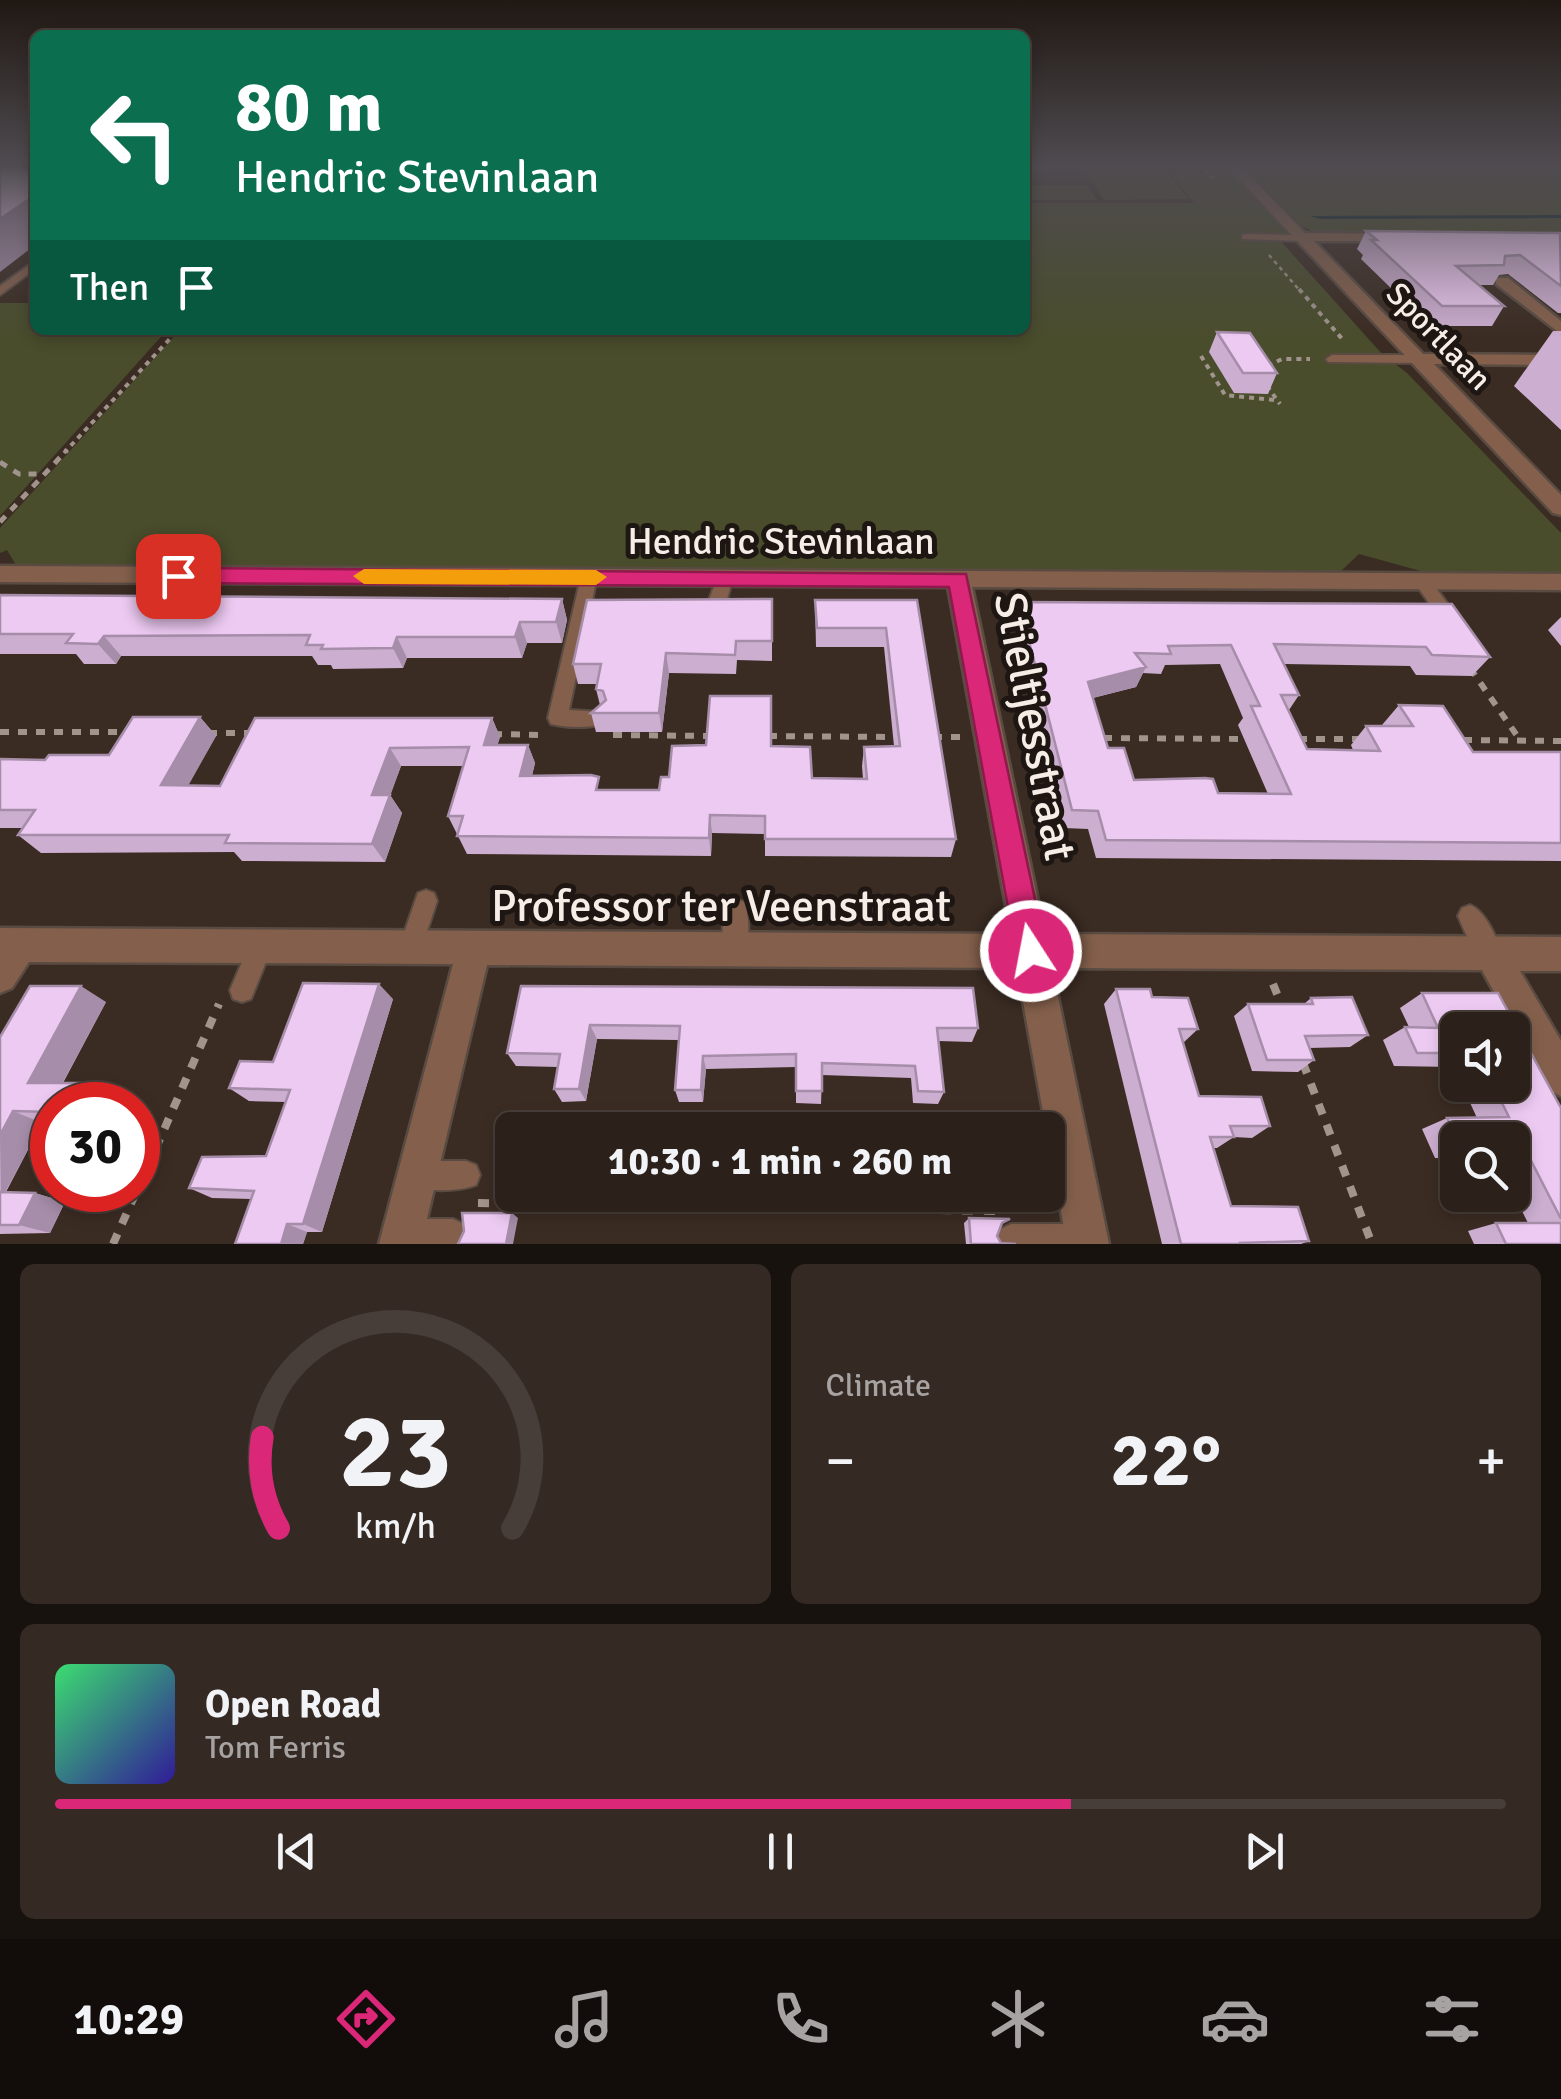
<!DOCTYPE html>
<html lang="en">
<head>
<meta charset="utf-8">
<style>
	:root { --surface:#2c211a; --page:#342923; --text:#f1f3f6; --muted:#a6a3a2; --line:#483e39; --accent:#db2777 }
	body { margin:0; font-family:Signika,sans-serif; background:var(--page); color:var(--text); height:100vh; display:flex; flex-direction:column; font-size:38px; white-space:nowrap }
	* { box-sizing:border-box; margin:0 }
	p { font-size:32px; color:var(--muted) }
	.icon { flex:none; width:55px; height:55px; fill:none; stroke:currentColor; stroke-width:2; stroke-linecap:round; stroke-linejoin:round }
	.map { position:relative; height:1244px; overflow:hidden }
	.sheet { display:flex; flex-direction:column; gap:20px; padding:20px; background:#18120e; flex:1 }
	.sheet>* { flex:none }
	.hud { position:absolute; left:30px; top:30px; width:1000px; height:305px; border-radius:15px; box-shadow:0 5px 15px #0003,0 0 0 2px var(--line); background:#0b6e4f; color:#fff; overflow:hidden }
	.controls { position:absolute; left:1440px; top:1012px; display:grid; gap:20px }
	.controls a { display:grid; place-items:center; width:90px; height:90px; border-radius:15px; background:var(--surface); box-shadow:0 5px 15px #0003,0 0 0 2px var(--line); font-size:50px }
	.speed { position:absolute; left:30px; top:1082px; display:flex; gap:20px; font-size:50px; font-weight:700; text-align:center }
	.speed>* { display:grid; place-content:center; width:130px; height:130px; border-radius:50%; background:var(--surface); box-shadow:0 5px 15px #0003,0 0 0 2px var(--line); line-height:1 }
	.speed .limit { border:15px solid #d22; background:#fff; color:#111 }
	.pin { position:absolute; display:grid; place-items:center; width:85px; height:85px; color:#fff; margin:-42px; border-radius:20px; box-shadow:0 5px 15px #0006 }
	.me { position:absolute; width:110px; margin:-55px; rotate:349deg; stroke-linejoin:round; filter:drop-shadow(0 0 8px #0008) }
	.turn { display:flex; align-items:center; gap:35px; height:210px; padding:0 40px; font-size:45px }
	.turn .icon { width:130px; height:130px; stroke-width:2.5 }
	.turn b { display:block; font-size:70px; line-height:85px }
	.then { display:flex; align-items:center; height:95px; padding:0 40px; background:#0003; gap:20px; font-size:38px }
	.big { font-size:75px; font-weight:700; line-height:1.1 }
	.sheet .tile { flex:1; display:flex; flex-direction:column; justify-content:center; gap:15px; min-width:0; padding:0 35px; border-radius:15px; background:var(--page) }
	.sheet .dial { align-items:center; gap:0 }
	.dial svg { height:260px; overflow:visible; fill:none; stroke:var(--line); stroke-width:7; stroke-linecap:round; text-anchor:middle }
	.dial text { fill:var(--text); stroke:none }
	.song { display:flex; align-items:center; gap:30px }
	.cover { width:120px; height:120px; border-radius:15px; background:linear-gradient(135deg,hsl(140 70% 55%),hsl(250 70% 35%)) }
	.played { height:10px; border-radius:5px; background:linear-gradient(90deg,var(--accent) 70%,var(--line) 70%) }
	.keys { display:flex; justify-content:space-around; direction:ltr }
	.heat { display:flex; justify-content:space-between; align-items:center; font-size:55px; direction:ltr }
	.sheet .tiles { flex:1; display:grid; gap:20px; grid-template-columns:1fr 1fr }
	.tile:last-child { grid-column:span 2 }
	.trip { position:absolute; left:495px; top:1112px; width:570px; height:100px; border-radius:15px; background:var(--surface); box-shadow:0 5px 15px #0003,0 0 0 2px var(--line); font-weight:700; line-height:100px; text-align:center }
	.menu { display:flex; height:160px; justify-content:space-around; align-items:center; background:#120d0a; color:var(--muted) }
	.menu .icon { width:70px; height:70px }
	.menu .active { color:var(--accent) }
	.menu b { font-size:45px; color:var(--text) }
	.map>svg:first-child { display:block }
</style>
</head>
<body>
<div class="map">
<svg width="1561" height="1244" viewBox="0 0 1561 1244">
	<rect width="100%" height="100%" fill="#3b2c23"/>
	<path fill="#494d2c" d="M1163,164h59l64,64 8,9h-17l106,118 24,18 154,160v42l-133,-2 -69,-19 -18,17 -1254,-4 -71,-2 -9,-15 -7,3v-25l180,-198h845v-127h169z
		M1242,164l319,1v50l-249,1 249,2v14h-247l-12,-6z
		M1082,165h79l28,34 -85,1z
		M1025,185h62l10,15h-72z
		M0,303h35v27h132l-167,186z"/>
	<path fill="#022229" d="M1561,215v3l-241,1 -10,-3z"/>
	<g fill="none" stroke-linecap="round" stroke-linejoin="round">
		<defs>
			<path id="lane" d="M1246,234l58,1 5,3 -5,3 -62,-2v-4z
				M35,261v8l-35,26v-9z
				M1332,355h87l6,4 -6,4 -91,-1 -2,-3z
				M589,571l8,6 -28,133 35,2 3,6 -3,6c-15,4 -38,4 -53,0l-3,-6 33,-141z
				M725,572l8,6 -8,28 -9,6 -6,-2 -3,-4 10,-28z
				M1423,576l6,2 20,28 3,4 -3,4h-12l-20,-28 -2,-4 2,-4z
				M426,890l8,3 3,8 -18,55 -8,4 -8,-4 -4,-8 19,-55z
				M736,899l8,3c6,15 6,41 -1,55l-8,4 -8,-4c-7,-14 -5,-40 1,-55z
				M1470,905c16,6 26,33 33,49l-4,8 -8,4c-16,-7 -26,-34 -33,-50l4,-8z
				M260,935l8,4 4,8 -21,52 -9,3 -9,-3 -3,-9 22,-51z
				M417,1161h49l10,4 4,10 -4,10c-18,7 -51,7 -69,0l-4,-10 4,-10z
				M404,1219h49l10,5 5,10 -5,10h-69l-5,-10 5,-10z
				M1011,1224h75l10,5 5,10 -2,5h-101l-2,-5 5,-10z"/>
			<path id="street" d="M1225,164h13l67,69 96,1 2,3 -7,4h-82l109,113 138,1v10l-127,-1 127,131v20l-8,-2z
				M1496,278h12l53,43v13l-65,-50z
				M0,566l1561,8v16l-589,-3 73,347 516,3v34h-41l41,70v55l-13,-6 -66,-120 -430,-2 57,276h-42l-50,-276 -530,-3 -66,279h-42l74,-280 -424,-2 -17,26 -12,5v-65l1011,6 -63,-347 -948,-5z"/>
		</defs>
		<use href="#lane" stroke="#594b42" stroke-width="4"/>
		<use href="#street" stroke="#594b42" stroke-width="5"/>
		<path stroke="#a1948d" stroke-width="2.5" stroke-dasharray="4 4" stroke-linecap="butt" d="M1200,164l15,16
			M1269,255l32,37"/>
		<path stroke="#a1948d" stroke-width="4" stroke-dasharray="5 5" stroke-linecap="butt" d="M1299,289l45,52
			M1201,356l24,39 50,5
			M1268,366l14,-7h28
			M1267,386l13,18
			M64,453l114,-123"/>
		<path stroke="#a1948d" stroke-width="5" stroke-dasharray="8 8" stroke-linecap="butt" d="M0,462l19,12h24
			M0,522l67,-72"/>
		<path stroke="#a1948d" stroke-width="6" stroke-dasharray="9 9" stroke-linecap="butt" d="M1470,668l50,72
			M0,732h127
			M208,733h44
			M493,734l49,1
			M613,735l99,1
			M768,736l129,1
			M933,737h29
			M1018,737l29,1
			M1103,738l144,1
			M1298,739h64
			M1463,740l98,1"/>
		<path stroke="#a1948d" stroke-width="8" stroke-dasharray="11 11" stroke-linecap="butt" d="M1273,984l9,22
			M1303,1063l69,181
			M138,1189l81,-185
			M478,1203l524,8
			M113,1244l24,-54"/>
		<use href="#lane" fill="#84604c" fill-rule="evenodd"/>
		<use href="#street" fill="#84604c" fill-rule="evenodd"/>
	</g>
	<path fill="#ccaed0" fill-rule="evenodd" d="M1366,231l195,3v79h-3l-50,-39 -9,1 -6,10h-14l25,21 -12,20h-62l-69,-67 2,-4 -6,-6z
		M1553,331h8v99l-47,-44z
		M1217,332l60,41 -9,21 -34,-1 -25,-41z
		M0,595l562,4 5,21 -5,23h-35l-5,15h-115l-4,10 -70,1 -2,-4h-13l-6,-9h-191l-5,8h-32l-8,-10h-76z
		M772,599v62l-35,-1 -1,14 -67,-1 -7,59h-66l-5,-19 9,-8 -4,-16 1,-5h-19l-5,-20z
		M815,600h102l39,239 -5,18 -186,-1v-22l-53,-1 -1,23 -244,-2 -19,-38 15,-50h-62l-11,29 12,18 -17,49 -143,-1 -8,-9 -193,1 -23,-18 5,-7h-23v-69l45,1 64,-5 91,-38 16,19 -28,49 32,1 272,-68 8,19 -3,8h31l7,18 -3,13 71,14h56l10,-13 102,-31 41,32 51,1 -1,-13 2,-19 30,-1 -10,-99h-68z
		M1019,602l433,2 38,53 -18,19 -56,-1 -6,-9 -126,-2 15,31 -10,15 18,39 46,1 -2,-5 15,-19h17l-1,-1 17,-20 74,47h88v109l-465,-3 -8,-29 -24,-1 -50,-207zM1220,664l23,54 -5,7 30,69 -50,-1 -84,-13 -26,-32 -15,-50 43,-11 7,-14 18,1 4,-9z
		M1561,617v29l-13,-16z
		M521,986l457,42 -6,14 -34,-1 6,51 -6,12 -25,-1 -2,-25 -89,-3 -1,29 -25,-1v-36l-90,2 -3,33h-24l-4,-12 4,-50 -82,-1 -11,62 -24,1 -8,-13 4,-22 -42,-1 -9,-13z
		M1116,989l36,8 46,32 -15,14 16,53 71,30 -18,12 -18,-1 -17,11h-3l17,58 78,35 -8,3h-139l-58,-240z
		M1422,993l139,115v136h-87l-6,-13 28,-8h32l-16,-32v-51h-54v19l-23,-1 -13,-29 25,-11h30l-15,-33h50l-54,-55v46l-5,-9 -59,-1 -11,-26 22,-13h4l-9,-19z
		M1311,998l57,37 -18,12 -41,1 5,12 -16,12 -46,-1 -18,-55 14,-12h56z
		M393,999l-71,233h-15l-4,12h-68l16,-45 -39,-1 -23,-10 77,-32 20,-54 -37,-1 -20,-13 44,-26z
		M106,1002l-43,81h27l25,13 -63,9v18h-10l-36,69 29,1 30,9 -15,31 -50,1v-197z
		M969,1218l33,7 -5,11 4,7 15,1h-50l-2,-21z"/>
	<path fill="#a68da9" d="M35,195v50l-35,27v-53z
		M562,599l5,21 -5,23 -6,-21z
		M520,622l7,21 -5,15 -7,-21z
		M104,636l17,20 -5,8 -18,-20z
		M397,637l10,21 -4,10 -10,-20z
		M666,653l3,20 -7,59 -3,-19z
		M1146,667l-10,20 -56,14 8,-19z
		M200,717l16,19 -38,68 -17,-19z
		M492,718l8,19 -8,27 -8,-19z
		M528,745l7,18 -8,32 -7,-19z
		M390,748l11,18 -17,47 -12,-18z
		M390,795l12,18 -17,49 -13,-18z
		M710,815l2,18 -1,23 -2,-18z
		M379,984l14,15 -71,233 -19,-8z
		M81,986l25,16 -50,93 -28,-12z
		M590,1025l7,14 -11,62 -7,-12z
		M703,1056l3,13 -3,33 -2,-12z
		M90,1083l25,13 -4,9h-32z
		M13,1111l29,12 -41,77 -1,-65z
		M35,1193l30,9 -15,31 -31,-8z
		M512,1213l6,5 -5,26h-7z
		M287,1224l20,8 -4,12h-22z"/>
	<path fill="#edcaf2" stroke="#a68da9" stroke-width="2.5" fill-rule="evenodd" d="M0,164h16l11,6h8v25l-35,24z
		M1366,231l194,2 1,53 -41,-31 -15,1 -1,9 -48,1 48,40h-62l-71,-66h6z
		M1217,332l33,1 27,40h-34z
		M0,595l562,4 -6,23h-36l-5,15h-118l-4,11 -72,1 2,-4h-17l4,-10 -206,1 -6,8 -32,-1 7,-9h-73z
		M772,599v42h-36l-1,14 -69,-2 -7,60h-68l15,-13 -3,-9 -7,-2 5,-25h-28l14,-64z
		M815,600h102l39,239h-191v-23l-55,-1 -1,23 -252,-2 6,-20h-15l21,-69 -79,1 -18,47h18l-18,49 -147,-1 4,-8h-211l17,-25h-35v-51l45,1 4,-5h60l24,-38h67l-39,68 59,1 35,-68h237l-8,27h44l-8,31 71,-1 8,2 -3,13h63l2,-13h8l3,-31 34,-1 4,-49h61v50l39,1 2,31 55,1 -3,-32 36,-1 -14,-118h-69z
		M1019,602l433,2 38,53 -58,-2 -6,-8 -152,-3 25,51h-18l26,54 73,2 -14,-25h47l-14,-21 44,1 30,46h88v91l-455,-3 -8,-29 -26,-1zM1231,645l29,61h-9l40,88 -73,-1 -5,-14 -8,-1 -71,2 -10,-32h-16l-20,-66 58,-15 -11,-14 36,1 -3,-8z
		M303,983l76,1 -76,240h-16l-6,20h-46l19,-53 -65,-3 13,-31 64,-1 24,-66 -61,-2 11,-27 33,1z
		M30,986h51l-53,97h62l-11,22h-27v7l-39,-1 -13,24v-98z
		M521,986l452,2 5,40h-41l7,64 -26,-1 -3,-25 -93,-3v28h-26v-37l-93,2 -2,34h-26l5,-64 -90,-1 -11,64h-25l6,-35 -53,-1z
		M1116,989h34l2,8 36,1 10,31h-19l20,67 62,1 9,29h-40l4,11h-24l21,69 67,1 11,34 -68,2 1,1h-61z
		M1422,993h76l63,115v111l-36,-70h-13v-9l-54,1 -11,-23 62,-1 -16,-32h19v-55h-54v23h-41l-12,-26 33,1z
		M1352,997l16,38 -63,1 9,24h-47l-19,-56h65l-2,-6z
		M0,1192l35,1 -16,32h-19z
		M462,1213h50l-6,31h-48l6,-13z
		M969,1218l41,1 -8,4 -5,13 4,7 15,1h-45z
		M1496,1223h65v21h-55z"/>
	<linearGradient id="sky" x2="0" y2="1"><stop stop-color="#201813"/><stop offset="0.49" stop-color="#4f4b50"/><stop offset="1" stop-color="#4f4b50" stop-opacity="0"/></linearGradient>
	<rect width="1561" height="338" fill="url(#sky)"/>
	<path fill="#db2777" stroke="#8e194d" stroke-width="2.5" d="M178,568l788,6 80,377 -4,11 -11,5 -11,-5 -4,-11 -67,-364 -771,-4 -10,-7z"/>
	<path fill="#f59e0b" d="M364,569l232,1 11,7 -11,8 -232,-1 -11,-8z"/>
	<g text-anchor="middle" stroke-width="10" stroke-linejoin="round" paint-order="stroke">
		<g font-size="32" fill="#f7ede7" stroke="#1d1612">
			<text transform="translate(1439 336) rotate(46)" y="11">Sportlaan</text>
		</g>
		<g font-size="38" fill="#f7ede7" stroke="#1d1612">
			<text x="781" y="554">Hendric Stevinlaan</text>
		</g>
		<g font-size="45" fill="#f7ede7" stroke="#1d1612">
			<text transform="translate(1036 726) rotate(79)" y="16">Stieltjesstraat</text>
			<text x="721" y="921">Professor ter Veenstraat</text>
		</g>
	</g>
</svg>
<div class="controls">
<a><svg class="icon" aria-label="sound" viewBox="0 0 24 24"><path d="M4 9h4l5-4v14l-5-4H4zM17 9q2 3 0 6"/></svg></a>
<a><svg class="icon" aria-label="search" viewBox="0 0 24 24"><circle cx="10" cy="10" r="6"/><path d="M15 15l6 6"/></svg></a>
</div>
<div class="speed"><div class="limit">30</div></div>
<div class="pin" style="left:178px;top:576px;background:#d93025"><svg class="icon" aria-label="arrive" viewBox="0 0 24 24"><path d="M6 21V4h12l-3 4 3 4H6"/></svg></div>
<svg class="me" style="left:1031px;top:951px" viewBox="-20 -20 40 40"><circle r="17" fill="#db2777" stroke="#fff" stroke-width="3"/><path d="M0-11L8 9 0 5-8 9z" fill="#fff"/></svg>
<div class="trip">10:30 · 1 min · 260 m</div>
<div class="hud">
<div class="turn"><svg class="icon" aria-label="left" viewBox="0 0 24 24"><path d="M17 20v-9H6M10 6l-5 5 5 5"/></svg><div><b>80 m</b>Hendric Stevinlaan</div></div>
<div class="then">Then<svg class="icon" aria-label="arrive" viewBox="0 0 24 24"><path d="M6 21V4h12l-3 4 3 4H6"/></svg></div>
</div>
</div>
<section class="sheet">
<div class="tiles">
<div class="tile dial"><svg viewBox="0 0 100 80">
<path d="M14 69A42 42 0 1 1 86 69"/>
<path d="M14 69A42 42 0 0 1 9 41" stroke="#db2777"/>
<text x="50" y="56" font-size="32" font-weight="700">23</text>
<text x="50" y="72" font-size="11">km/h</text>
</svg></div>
<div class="tile"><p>Climate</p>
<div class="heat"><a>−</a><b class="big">22°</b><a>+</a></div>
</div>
<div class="tile">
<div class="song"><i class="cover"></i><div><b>Open Road</b><p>Tom Ferris</p></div></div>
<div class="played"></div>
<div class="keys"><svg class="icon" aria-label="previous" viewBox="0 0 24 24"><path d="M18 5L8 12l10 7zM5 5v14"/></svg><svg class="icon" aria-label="pause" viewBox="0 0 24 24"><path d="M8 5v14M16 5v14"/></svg><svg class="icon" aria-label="next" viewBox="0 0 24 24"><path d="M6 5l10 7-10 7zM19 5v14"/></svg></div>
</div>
</div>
</section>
<nav class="menu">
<b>10:29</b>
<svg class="icon active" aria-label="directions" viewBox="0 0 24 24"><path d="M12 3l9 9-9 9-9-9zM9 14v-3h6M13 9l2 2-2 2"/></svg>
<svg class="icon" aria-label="music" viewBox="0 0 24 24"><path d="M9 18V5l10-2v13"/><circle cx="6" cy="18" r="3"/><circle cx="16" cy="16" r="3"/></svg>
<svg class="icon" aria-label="phone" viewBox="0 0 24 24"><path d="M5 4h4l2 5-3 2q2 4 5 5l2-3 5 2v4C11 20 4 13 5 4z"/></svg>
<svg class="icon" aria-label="climate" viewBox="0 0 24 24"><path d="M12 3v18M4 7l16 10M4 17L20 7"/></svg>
<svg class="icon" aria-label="car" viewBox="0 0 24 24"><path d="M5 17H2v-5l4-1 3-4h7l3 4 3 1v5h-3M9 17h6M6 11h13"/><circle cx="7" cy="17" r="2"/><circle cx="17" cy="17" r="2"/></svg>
<svg class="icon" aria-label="filters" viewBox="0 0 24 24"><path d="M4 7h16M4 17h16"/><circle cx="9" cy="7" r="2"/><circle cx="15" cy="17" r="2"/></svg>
</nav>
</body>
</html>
